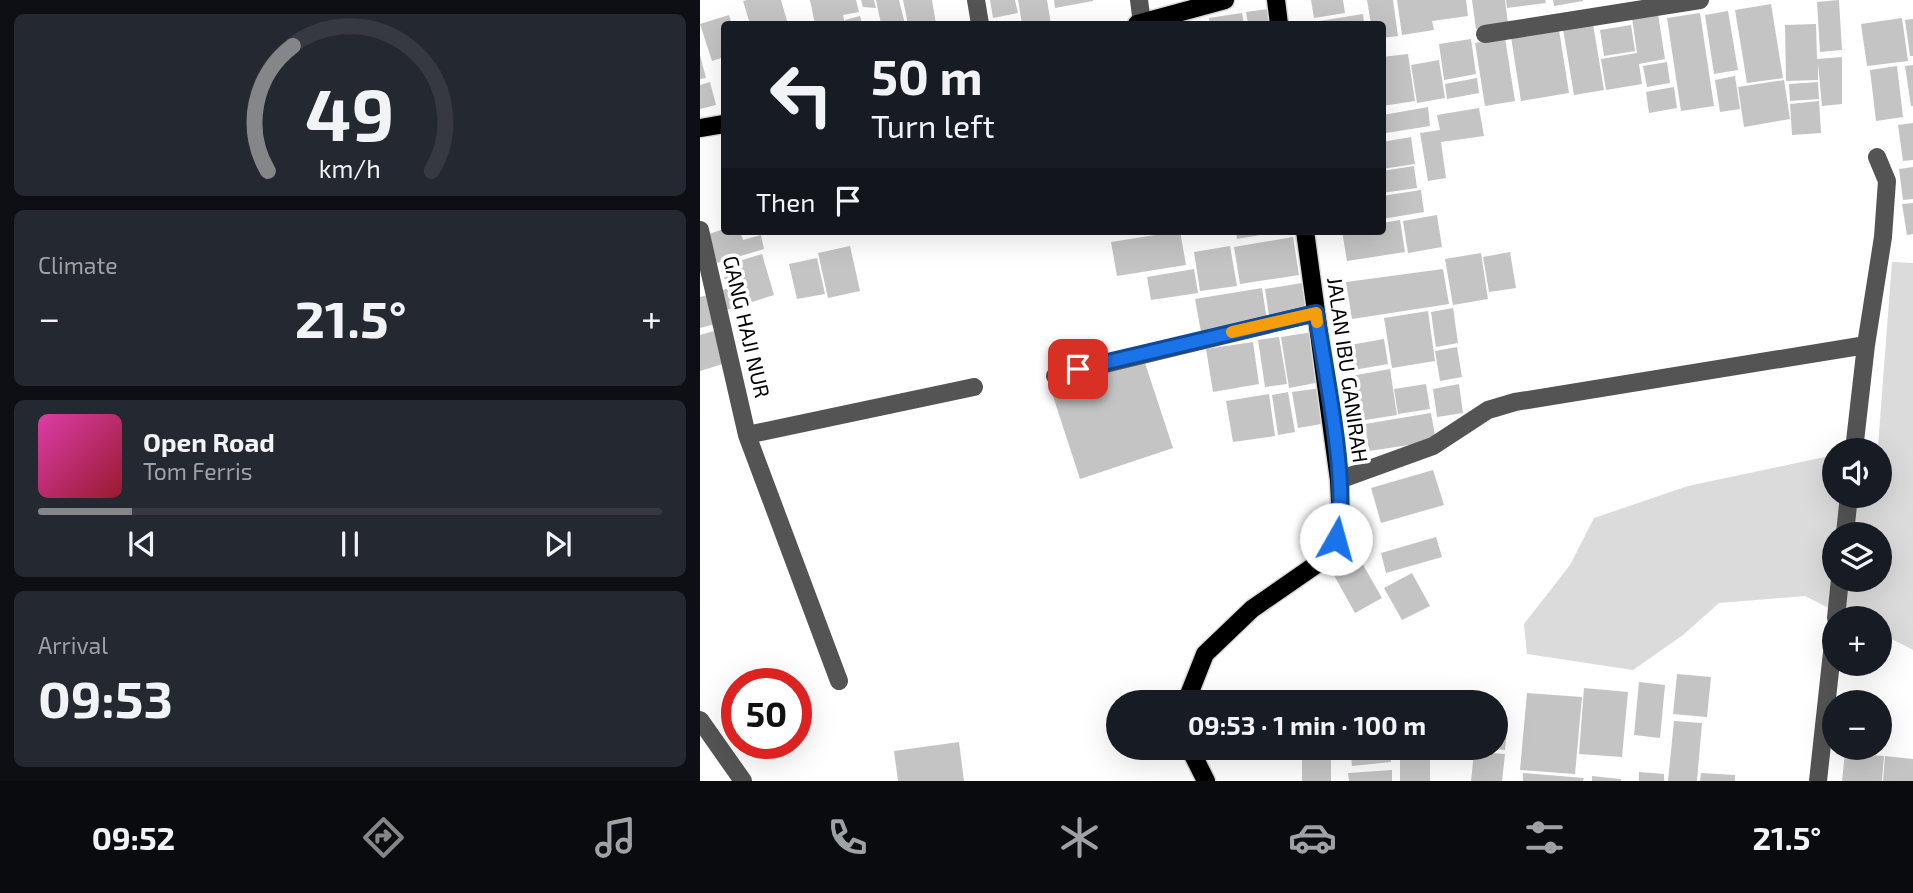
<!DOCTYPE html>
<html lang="en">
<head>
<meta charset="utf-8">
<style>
	:root { --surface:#171b24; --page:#242831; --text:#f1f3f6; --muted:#9ea1a6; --line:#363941; --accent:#858687 }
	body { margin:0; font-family:"Exo 2",sans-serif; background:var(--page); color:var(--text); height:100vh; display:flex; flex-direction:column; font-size:26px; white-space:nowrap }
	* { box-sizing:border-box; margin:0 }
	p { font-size:23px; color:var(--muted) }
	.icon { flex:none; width:38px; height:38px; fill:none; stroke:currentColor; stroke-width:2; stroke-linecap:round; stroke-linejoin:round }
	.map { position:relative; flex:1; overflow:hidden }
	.side { display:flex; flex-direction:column; gap:14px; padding:14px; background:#0d0f14; width:700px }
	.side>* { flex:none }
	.hud { position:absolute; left:21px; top:21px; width:665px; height:214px; border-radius:7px; box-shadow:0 7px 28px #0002; background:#171b24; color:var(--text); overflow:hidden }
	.controls { position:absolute; left:1122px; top:438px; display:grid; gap:14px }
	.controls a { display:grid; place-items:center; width:70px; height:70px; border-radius:50%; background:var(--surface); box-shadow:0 7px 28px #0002; font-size:35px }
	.speed { position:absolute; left:21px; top:668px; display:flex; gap:14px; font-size:35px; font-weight:700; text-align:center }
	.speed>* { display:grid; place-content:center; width:91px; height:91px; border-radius:50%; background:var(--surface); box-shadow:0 7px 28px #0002; line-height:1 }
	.speed .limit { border:10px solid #d22; background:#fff; color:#111 }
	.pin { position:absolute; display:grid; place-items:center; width:60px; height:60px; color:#fff; margin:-30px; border-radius:14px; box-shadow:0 4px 10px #0006 }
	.me { position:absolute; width:77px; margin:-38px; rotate:7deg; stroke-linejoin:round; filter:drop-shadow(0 0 5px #0008) }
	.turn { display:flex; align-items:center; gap:24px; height:147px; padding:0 35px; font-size:32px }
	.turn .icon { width:91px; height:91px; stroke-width:2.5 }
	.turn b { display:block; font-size:49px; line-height:60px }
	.then { display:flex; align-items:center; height:66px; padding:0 35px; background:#0003; gap:14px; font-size:26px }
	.big { font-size:52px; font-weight:700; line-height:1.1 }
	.side .tile { flex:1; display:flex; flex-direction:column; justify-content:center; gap:10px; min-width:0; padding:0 24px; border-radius:10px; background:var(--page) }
	.side .dial { align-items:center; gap:0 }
	.dial svg { height:182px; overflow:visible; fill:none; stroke:var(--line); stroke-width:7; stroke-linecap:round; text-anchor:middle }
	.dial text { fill:var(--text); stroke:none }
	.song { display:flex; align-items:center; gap:21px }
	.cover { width:84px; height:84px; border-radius:10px; background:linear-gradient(135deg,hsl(320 70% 55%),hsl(350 70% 35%)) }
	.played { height:7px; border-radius:4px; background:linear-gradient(90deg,var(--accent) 15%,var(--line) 15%) }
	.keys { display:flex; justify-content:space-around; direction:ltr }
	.heat { display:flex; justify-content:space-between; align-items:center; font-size:38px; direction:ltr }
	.trip { position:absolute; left:406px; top:690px; width:402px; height:70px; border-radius:35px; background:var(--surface); box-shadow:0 7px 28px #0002; font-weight:700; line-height:70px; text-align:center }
	.dock { display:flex; height:112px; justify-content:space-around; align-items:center; background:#090b0e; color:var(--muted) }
	.dock .icon { width:49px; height:49px }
	.dock .active { color:var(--accent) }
	.dock b { font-size:32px; color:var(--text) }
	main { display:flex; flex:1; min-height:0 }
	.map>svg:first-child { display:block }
</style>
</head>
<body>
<main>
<section class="side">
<div class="tile dial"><svg viewBox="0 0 100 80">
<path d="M14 69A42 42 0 1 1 86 69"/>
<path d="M14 69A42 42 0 0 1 25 14" stroke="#858687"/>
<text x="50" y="56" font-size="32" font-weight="700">49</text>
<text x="50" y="72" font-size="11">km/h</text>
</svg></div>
<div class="tile"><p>Climate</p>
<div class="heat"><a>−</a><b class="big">21.5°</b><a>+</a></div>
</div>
<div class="tile">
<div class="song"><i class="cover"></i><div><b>Open Road</b><p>Tom Ferris</p></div></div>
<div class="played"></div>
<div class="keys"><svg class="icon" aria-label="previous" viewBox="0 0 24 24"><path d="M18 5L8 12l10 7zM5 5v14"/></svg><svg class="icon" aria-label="pause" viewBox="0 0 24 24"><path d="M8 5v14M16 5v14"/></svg><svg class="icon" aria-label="next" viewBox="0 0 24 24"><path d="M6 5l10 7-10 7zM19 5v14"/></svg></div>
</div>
<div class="tile"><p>Arrival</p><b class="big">09:53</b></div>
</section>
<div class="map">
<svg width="1213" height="781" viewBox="0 0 1213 781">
	<rect width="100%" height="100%" fill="#fff"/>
	<path fill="#dbdbdb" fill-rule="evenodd" d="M1192,262l21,1v387l-33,-17v-15h-32l-43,-22 -86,7 -36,32 -50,35 -106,-16 -3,-30 46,-59 24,-47 94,-32 146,-31v40h46v-45h-21l19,-4zM1134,534h46v45h-46z"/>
	<path fill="#c4c4c4" d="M47,0h34l7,24h-38l-7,-23z
		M110,0h46l3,12 -16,3 2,9h-30z
		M161,0h13l2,8 -13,-1z
		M176,0h23l6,24h-24z
		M203,0h29l4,24h-28z
		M290,0h25l3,13 -25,5z
		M318,0h29l4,24h-29z
		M354,0h39v1l-38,7z
		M611,0h32l2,13 -31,5z
		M667,0h26l5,36 -16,2v-14h-11z
		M697,0h69l2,16 -36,5 2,9 -32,5z
		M772,0h33l3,24 -32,5z
		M806,0h39l1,3 -39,5z
		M853,0h30v1l-29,5z
		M1139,0l3,50 -22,2 -3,-50z
		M1071,4l12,74 -36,5 -12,-73z
		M568,9l2,15h-22l-2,-12z
		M1028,11l10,59 -24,4 -9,-59z
		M542,13l2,11h-34l-1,-6z
		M1000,13l14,93 -33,5 -14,-93z
		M663,14l1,10h-50l-1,-2z
		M958,14l7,45 -26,5 3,20 -36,6 -5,-31 36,-6 -5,-35z
		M29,15l3,9h-8v33l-12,4 -12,-37z
		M160,16l2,8h-16l-1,-4z
		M1202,18l6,43 -41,5 -6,-42z
		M1213,19v37h-3l-5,-36z
		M893,24l11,66 -30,5 -11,-66z
		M1116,24l1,35 25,-2v47l-20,2 -4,-42v16l-32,1 -1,-56z
		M931,25l4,26 -31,5 -4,-26z
		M859,30l10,63 -48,8 -10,-64z
		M805,38l10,63 -30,5 -10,-63z
		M771,39l5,35 -32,6 -5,-36z
		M708,54l7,47 -33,5v-49z
		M0,55l6,23 -6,1z
		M739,60l6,38 -28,5 -6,-38z
		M967,62l3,21 -23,4 -4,-21z
		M1213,65v41h-2l-6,-40z
		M1197,66l6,51 -27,4 -6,-51z
		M1035,76l5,33 -20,3 -5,-32z
		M777,78l2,15 -32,6 -2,-15z
		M1084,80l6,39 -46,8 -6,-40z
		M10,82l6,23 -16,4v-24z
		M1118,82l1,17 -29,2 -1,-17z
		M974,87l3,21 -28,5 -3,-21z
		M1119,101l2,32 -29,2 -2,-31z
		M728,107l2,19 -44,7 -3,-18z
		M779,108l5,28 -43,6 5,36 -18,3 -8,-48 20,-3 -3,-15z
		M1213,123v37l-10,1 -5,-36z
		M711,137l4,27 -33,5v-27z
		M714,166l3,22 -35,5v-22z
		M1213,167v32l-10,1 -4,-31z
		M721,190l3,22 -42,7v-23z
		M1213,203v31l-6,1 -5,-31z
		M737,215l5,32 -34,6 -5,-32z
		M700,220l5,32 -58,9 -5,-30h40v-8z
		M24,229l16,2 3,9 18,-5 3,14 -47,14 -8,-29z
		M480,231l6,34 -69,11 -6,-34z
		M536,231h41l1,1 -41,7z
		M593,237l6,38 -59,9 -6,-37z
		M150,246l10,45 -32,7 -10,-45z
		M530,246l7,40 -37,5 -6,-39z
		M810,252l6,36 -27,4 -6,-35z
		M781,253l7,46 -35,6 -8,-46z
		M62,254l12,41 -48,15 -6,-19 8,-3 -4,-11 15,-4 -3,-11z
		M117,258l8,36 -28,5 -8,-35z
		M494,269l4,24 -47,7 -4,-23z
		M743,269l6,35 -97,15 -6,-37z
		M602,283l4,27 -37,6 -4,-27z
		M562,288l5,33 -66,11 -6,-33z
		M8,295l7,29 -15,4v-31z
		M753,308l5,35 -22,4 -5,-35z
		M728,311l7,50 -43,7 -8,-50z
		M14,331l9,33 -23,7v-36z
		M613,332l8,50 -32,6 -8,-51z
		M579,337l8,47 -22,3 -7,-47z
		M684,339l4,25 -40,7 -4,-25z
		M553,342l6,42 -46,8 -7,-43z
		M757,347l5,30 -22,4 -5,-30z
		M444,360l29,88 -93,31 -29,-89z
		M690,369l7,46 -38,6 -8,-45z
		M726,384l4,25 -32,5 -4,-25z
		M759,384l4,29 -26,4 -4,-28z
		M621,388l6,35 -29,5 -6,-36z
		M588,392l7,40 -17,3 -6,-40z
		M569,394l6,42 -42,6 -7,-41z
		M731,413l5,28 -67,10 -4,-27z
		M733,470l11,35 -63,18 -10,-35z
		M736,537l6,20 -56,16 -5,-20z
		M658,556l24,42 -27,15 -24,-43z
		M712,573l18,33 -28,14 -18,-32z
		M977,674l34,3 -4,40 -34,-3z
		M939,682l26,3 -5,53 -26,-3z
		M884,688l44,4 -6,65 -43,-3z
		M827,693l55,4 -7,77 -55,-4z
		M796,720l12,1 -3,29 -9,-1z
		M974,721l28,2 -5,58h-29z
		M259,742l5,39h-66l-4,-30z
		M602,747h29v34h-29z
		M650,747h40l1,15 -39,4z
		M700,747h30v34h-30z
		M774,752l31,2 -3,27h-31z
		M1145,753l39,3 -2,25h-40z
		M1185,756l28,3v22h-30z
		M692,770v11h-43l-1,-8z
		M939,772l25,2v7h-25z
		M823,773l61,5 -1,3h-60z
		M1001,773l34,2v6h-35z
		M892,776l29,3v2h-29z"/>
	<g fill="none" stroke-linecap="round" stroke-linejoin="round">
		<defs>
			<path id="major" d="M576,0l3,24
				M437,24l88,-24
				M0,128l24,-4
				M486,702l19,-48 47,-45 65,-45 11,-10 13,-30 -2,-44 -34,-249
				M489,747l17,34"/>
		</defs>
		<use href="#major" stroke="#dbdbdb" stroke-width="21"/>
		<path stroke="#545454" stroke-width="18" d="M276,0l4,24
			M439,0l3,23
			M785,34l215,-34
			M0,230l47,205 92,246
			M355,376l261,-63
			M47,435l227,-48
			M1154,450l12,-105 17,-108 4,-56 -10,-24
			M639,480l94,-34 55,-36 27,-8 351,-57
			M1145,534l4,-39
			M1136,618l4,-39
			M0,720l43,61
			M1118,781l16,-147"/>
		<use href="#major" stroke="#000" stroke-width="18"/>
	</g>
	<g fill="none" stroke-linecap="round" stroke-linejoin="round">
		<defs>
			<path id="route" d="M378,369l238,-56c8,54 35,179 20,226"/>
		</defs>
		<use href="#route" stroke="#114b97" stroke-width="18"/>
		<use href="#route" stroke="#1a73e8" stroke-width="12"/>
		<path stroke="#f59e0b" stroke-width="12" d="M532,332l84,-19 1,9"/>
	</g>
	<g text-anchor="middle" stroke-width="7" stroke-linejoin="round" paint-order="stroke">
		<g font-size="21" fill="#000" stroke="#fff">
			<text transform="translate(46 327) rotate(77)" y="7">GANG HAJI NUR</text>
			<text transform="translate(647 370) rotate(82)" y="7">JALAN IBU GANIRAH</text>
		</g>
	</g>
</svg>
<div class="controls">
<a><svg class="icon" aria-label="sound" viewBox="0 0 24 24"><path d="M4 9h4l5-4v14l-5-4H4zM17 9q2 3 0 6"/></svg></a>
<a><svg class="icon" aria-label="layers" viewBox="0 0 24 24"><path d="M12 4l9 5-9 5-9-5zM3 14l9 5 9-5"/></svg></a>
<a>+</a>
<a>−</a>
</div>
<div class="speed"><div class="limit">50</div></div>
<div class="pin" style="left:378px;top:369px;background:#d93025"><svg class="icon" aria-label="arrive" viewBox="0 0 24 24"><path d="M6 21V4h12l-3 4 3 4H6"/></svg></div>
<svg class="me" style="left:636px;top:539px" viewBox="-20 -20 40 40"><circle r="19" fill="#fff"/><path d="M0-13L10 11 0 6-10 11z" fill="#1a73e8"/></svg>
<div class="trip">09:53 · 1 min · 100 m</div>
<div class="hud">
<div class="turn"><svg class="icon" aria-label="left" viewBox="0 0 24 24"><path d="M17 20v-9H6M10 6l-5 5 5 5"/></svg><div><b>50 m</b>Turn left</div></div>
<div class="then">Then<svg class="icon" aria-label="arrive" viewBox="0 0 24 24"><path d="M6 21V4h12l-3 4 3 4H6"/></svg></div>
</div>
</div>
</main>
<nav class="dock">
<b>09:52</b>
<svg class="icon active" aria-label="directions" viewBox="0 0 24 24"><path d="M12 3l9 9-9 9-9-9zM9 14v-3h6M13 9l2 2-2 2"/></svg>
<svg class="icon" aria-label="music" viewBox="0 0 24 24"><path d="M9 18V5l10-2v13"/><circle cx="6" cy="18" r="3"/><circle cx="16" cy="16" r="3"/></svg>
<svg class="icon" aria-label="phone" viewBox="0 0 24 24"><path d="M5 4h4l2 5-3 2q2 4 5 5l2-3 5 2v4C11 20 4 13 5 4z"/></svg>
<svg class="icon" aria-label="climate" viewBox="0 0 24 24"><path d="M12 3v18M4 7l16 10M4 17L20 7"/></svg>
<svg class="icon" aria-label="car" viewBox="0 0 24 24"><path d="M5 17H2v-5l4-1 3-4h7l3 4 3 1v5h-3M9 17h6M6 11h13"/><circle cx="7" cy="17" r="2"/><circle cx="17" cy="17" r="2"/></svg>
<svg class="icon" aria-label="filters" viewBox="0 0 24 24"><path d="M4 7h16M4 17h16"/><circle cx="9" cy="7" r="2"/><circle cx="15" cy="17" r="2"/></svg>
<b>21.5°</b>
</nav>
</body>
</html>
